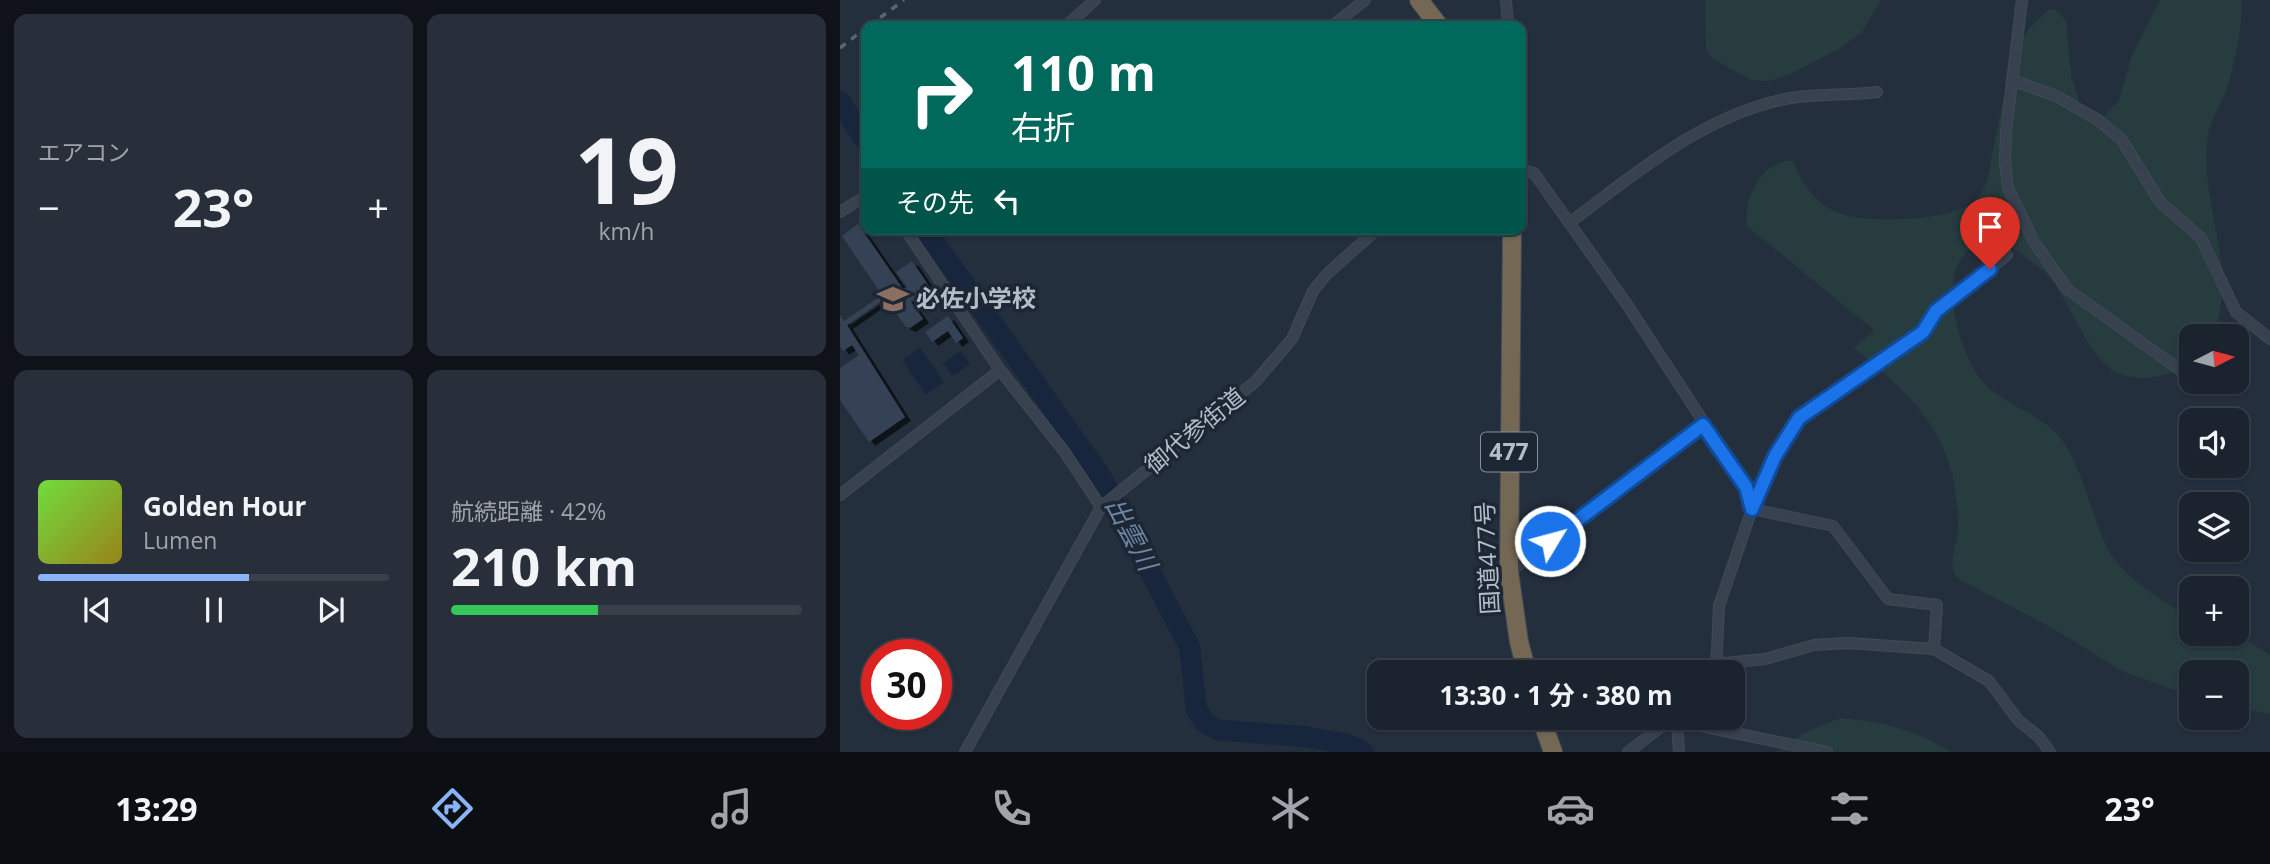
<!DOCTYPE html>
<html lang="ja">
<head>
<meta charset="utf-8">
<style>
	:root { --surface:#1b232e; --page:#282f3a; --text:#f1f3f6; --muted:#a0a4aa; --line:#39404a; --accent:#8ab4f8 }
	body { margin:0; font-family:"Open Sans","Noto Sans JP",sans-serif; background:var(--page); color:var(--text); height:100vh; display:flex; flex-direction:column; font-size:26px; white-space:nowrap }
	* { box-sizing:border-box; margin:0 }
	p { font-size:23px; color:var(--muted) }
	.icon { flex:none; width:38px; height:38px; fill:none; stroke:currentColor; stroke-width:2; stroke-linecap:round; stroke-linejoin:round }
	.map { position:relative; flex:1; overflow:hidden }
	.drawer { display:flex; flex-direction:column; gap:14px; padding:14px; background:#0f1319; width:840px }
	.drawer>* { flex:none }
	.banner { position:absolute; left:21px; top:21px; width:665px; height:214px; border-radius:14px; box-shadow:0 2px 5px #0004,0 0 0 2px var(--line); background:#00695c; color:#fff; overflow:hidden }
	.needle { width:46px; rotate:84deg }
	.controls { position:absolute; left:1339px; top:324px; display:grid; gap:14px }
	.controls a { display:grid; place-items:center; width:70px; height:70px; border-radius:14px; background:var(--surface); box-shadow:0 2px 5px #0004,0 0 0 2px var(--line); font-size:35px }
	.speed { position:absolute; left:21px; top:639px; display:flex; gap:14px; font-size:35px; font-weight:700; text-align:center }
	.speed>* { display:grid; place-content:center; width:91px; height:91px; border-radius:50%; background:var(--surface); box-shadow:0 2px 5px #0004,0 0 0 2px var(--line); line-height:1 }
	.speed .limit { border:10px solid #d22; background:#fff; color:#111 }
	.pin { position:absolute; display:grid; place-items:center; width:60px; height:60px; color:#fff; margin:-72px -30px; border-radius:50% 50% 50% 0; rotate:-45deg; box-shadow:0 0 7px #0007 }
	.pin .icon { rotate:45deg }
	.me { position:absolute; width:77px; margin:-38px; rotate:53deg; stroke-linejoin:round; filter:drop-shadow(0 0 5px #0008) }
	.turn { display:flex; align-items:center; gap:24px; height:147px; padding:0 35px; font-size:32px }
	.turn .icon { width:91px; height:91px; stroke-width:2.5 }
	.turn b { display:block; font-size:49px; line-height:60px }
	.then { display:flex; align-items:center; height:66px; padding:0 35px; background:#0003; gap:14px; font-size:26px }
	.big { font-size:52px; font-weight:700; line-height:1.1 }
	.drawer .tile { flex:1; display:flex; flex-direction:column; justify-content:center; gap:10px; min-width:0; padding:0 24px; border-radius:14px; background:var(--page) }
	.drawer .dial { align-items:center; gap:0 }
	.dial b { font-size:91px; line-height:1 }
	.song { display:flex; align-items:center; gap:21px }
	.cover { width:84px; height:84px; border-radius:10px; background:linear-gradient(135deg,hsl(100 70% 55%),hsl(50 70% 35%)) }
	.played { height:7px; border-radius:4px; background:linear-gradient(90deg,var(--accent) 60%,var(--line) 60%) }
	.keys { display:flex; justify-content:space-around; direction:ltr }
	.heat { display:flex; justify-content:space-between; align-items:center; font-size:38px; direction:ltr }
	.charge { height:10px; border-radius:5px; background:linear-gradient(90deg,#34c759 42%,var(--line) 0) }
	.drawer .tiles { flex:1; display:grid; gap:14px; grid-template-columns:repeat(2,1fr) }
	.trip { position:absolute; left:527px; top:660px; width:378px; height:70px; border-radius:14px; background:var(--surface); box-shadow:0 2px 5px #0004,0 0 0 2px var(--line); font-weight:700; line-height:70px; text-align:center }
	.menu { display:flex; height:112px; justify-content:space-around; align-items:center; background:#0b0e12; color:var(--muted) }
	.menu .icon { width:49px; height:49px }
	.menu .selected { color:var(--accent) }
	.menu b { font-size:32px; color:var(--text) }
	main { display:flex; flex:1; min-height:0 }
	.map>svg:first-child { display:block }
</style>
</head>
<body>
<main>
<section class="drawer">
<div class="tiles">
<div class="tile"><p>エアコン</p>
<div class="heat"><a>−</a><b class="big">23°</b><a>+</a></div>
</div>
<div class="tile dial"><b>19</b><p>km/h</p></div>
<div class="tile">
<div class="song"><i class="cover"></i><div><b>Golden Hour</b><p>Lumen</p></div></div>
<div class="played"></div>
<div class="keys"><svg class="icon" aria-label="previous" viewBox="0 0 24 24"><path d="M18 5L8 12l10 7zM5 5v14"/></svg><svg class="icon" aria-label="pause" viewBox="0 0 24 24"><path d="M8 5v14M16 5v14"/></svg><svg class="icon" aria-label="next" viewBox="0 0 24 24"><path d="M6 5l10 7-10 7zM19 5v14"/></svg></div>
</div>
<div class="tile"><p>航続距離 · 42%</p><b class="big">210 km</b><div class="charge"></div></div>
</div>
</section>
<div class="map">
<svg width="1430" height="752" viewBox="0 0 1430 752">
	<defs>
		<filter id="shadow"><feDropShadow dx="6" dy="4" stdDeviation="0" flood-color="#0009"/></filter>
	</defs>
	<rect width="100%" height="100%" fill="#242f3e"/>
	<path fill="#263c3f" d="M865,0h176l-19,32 -23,17 -49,25 -21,7 -18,-1 -38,-21 -7,-10z
		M1320,0h82c0,27 -6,58 -14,85 -5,17 -17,32 -20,50 -10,69 33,135 4,201h-21v30c-89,36 -96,-16 -133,-77 -8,-15 -25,-26 -38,-36 -11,-7 -21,-13 -34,-11 -58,12 -28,113 -2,141 23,24 63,33 80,60 22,33 29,83 48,113 13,18 29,30 47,42 10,7 20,15 32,19v17h45l34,21v59l-33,-7 -1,-35h-45v24l-69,-25 -71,-44 -93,-48c-13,-19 0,-31 0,-51 0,-91 -39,-126 -104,-180l20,-18 -127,-104c-3,-28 12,-63 45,-66 19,42 37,58 85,59 26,1 84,0 102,-23 10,-12 11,-31 14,-46 5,-24 20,-101 34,-118 6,-9 15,-16 22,-23l7,1 10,11 5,53 13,43 10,8 24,-22 14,-48z
		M1001,718c37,3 78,12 109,34h-174l30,-20z"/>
	<path fill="#17263c" d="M80,348l24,34 -18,13 -24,-35z
		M121,351l9,13 -18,12 -9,-13z"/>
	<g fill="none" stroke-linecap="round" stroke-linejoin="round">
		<path stroke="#17263c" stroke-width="21" d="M0,102l26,39
			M85,229l175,246 90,173 6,60 8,14 14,8 90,7 39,7 16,8"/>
	</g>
	<path fill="#364354" filter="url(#shadow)" d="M18,224l45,65 4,-2 -11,-15 16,-11 21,31 -15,10 -2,-3 -5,3 12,17 -13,9 -5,-2 -19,-28 -39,27 58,92 -36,25 -29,-42v-32l19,-13 -7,-10 -9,6 -3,-5v-31l4,6 38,-26 -40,-59z
		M108,316l15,22 -7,5 -8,-12 -16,11 -7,-10z"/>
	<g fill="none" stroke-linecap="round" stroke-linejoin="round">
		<defs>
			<path id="street" d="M666,0l2,26
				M1182,0l-16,131 -1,31 3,26 26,54 33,47 124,89
				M226,26l29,-26
				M492,26l33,-26
				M1172,80l44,16 42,24 24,20 38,62 41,36 35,74 34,27
				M681,170l13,3 92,130 120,184 6,22
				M0,212l26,-16
				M729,223c65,-48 127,-102 207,-122 31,-8 68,-5 101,-9
				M65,229l95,141
				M0,495l160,-125 64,81 37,56
				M912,509l81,17 55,73 49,6 -3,44
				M669,572l194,-147
				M876,664l49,-5 49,-14 34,-2 86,6 55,32 29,39 21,17 11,15
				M876,672l3,-66 33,-97 38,-81 9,-10 124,-86 13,-21 71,-56
				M837,725l2,27
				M125,752l136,-245 155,-126 36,-42 21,-48 13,-16 51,-46
				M788,752l34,-26 34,-1 131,27"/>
			<path id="highway" d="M579,0l20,26
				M672,229l-3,343 10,70 8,30
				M701,718l12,34"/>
		</defs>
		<use href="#street" stroke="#414a57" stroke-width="12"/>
		<use href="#highway" stroke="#434c59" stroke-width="20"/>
		<use href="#street" stroke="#38414e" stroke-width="10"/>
		<use href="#highway" stroke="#746855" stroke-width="18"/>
		<path stroke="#5a6575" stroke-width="3.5" stroke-dasharray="7 7" stroke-linecap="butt" d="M29,26l35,-26
			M0,48l26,-20"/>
	</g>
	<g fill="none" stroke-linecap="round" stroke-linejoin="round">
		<defs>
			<path id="route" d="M710,541l153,-116 43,62 6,22 23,-53 24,-38 124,-86 13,-21 54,-42"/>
		</defs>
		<use href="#route" stroke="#114b97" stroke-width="18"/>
		<use href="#route" stroke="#1a73e8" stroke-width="12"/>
	</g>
	<defs>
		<symbol id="school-bare" viewBox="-9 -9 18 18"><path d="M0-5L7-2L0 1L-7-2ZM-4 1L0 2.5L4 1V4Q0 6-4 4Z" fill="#8d6e63" stroke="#1d2633" stroke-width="2.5" paint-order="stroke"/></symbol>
	</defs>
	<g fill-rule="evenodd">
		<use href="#school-bare" x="31" y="277" width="44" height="44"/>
	</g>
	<g text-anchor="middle" stroke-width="7" stroke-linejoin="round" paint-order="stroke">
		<rect fill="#1d2633" stroke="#878f9c" stroke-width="2" x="641" y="432.5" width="56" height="39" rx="5"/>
		<g font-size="23" font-weight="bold" fill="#b4bcc9">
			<text x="669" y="460">477</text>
		</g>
		<g font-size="24" font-weight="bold" fill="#b4bcc9" stroke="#1d2633" text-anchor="start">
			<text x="76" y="307">必佐小学校</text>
		</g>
		<g font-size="24" fill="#b4bcc9" stroke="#1d2633">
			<text transform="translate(355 431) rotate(-39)" y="8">御代参街道</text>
			<text transform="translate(648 558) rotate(-93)" y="8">国道477号</text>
		</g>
		<g font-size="26" font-style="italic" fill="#6d86a8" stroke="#1d2633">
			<text transform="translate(291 534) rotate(62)" y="9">出雲川</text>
		</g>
	</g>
</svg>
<div class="controls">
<a><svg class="needle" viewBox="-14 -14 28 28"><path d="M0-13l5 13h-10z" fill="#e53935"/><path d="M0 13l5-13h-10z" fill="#a0a4aa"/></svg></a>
<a><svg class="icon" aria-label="sound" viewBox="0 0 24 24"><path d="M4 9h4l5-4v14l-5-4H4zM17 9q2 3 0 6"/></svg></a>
<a><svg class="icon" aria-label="layers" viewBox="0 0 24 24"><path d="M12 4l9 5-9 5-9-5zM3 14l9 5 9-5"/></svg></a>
<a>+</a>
<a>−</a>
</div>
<div class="speed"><div class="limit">30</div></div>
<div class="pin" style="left:1150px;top:269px;background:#d93025"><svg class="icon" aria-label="arrive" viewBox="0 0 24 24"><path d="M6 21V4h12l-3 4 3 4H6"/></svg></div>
<svg class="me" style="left:710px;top:541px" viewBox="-20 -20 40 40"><circle r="17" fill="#1a73e8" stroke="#fff" stroke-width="3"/><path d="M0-11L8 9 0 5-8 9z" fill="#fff"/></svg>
<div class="trip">13:30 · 1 分 · 380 m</div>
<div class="banner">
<div class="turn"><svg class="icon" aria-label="right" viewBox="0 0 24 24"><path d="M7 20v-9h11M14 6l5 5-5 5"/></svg><div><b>110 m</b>右折</div></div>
<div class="then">その先<svg class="icon" aria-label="left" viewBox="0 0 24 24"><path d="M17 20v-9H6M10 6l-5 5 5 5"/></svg></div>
</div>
</div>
</main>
<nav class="menu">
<b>13:29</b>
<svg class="icon selected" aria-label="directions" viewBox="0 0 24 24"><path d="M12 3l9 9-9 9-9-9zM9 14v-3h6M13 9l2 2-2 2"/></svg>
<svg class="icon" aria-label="music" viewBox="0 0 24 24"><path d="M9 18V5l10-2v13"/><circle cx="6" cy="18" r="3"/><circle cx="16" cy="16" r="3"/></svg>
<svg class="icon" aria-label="phone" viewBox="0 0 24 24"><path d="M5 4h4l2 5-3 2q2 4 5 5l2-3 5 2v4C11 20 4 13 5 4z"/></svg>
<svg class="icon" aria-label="climate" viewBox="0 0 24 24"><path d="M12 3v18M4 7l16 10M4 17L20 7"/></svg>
<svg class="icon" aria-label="car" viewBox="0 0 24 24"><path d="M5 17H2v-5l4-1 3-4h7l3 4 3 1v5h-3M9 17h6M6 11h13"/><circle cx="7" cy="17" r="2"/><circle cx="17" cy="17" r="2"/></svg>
<svg class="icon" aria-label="filters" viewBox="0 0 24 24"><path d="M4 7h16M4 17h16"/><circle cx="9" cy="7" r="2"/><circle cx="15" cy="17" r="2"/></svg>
<b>23°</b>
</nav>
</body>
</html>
